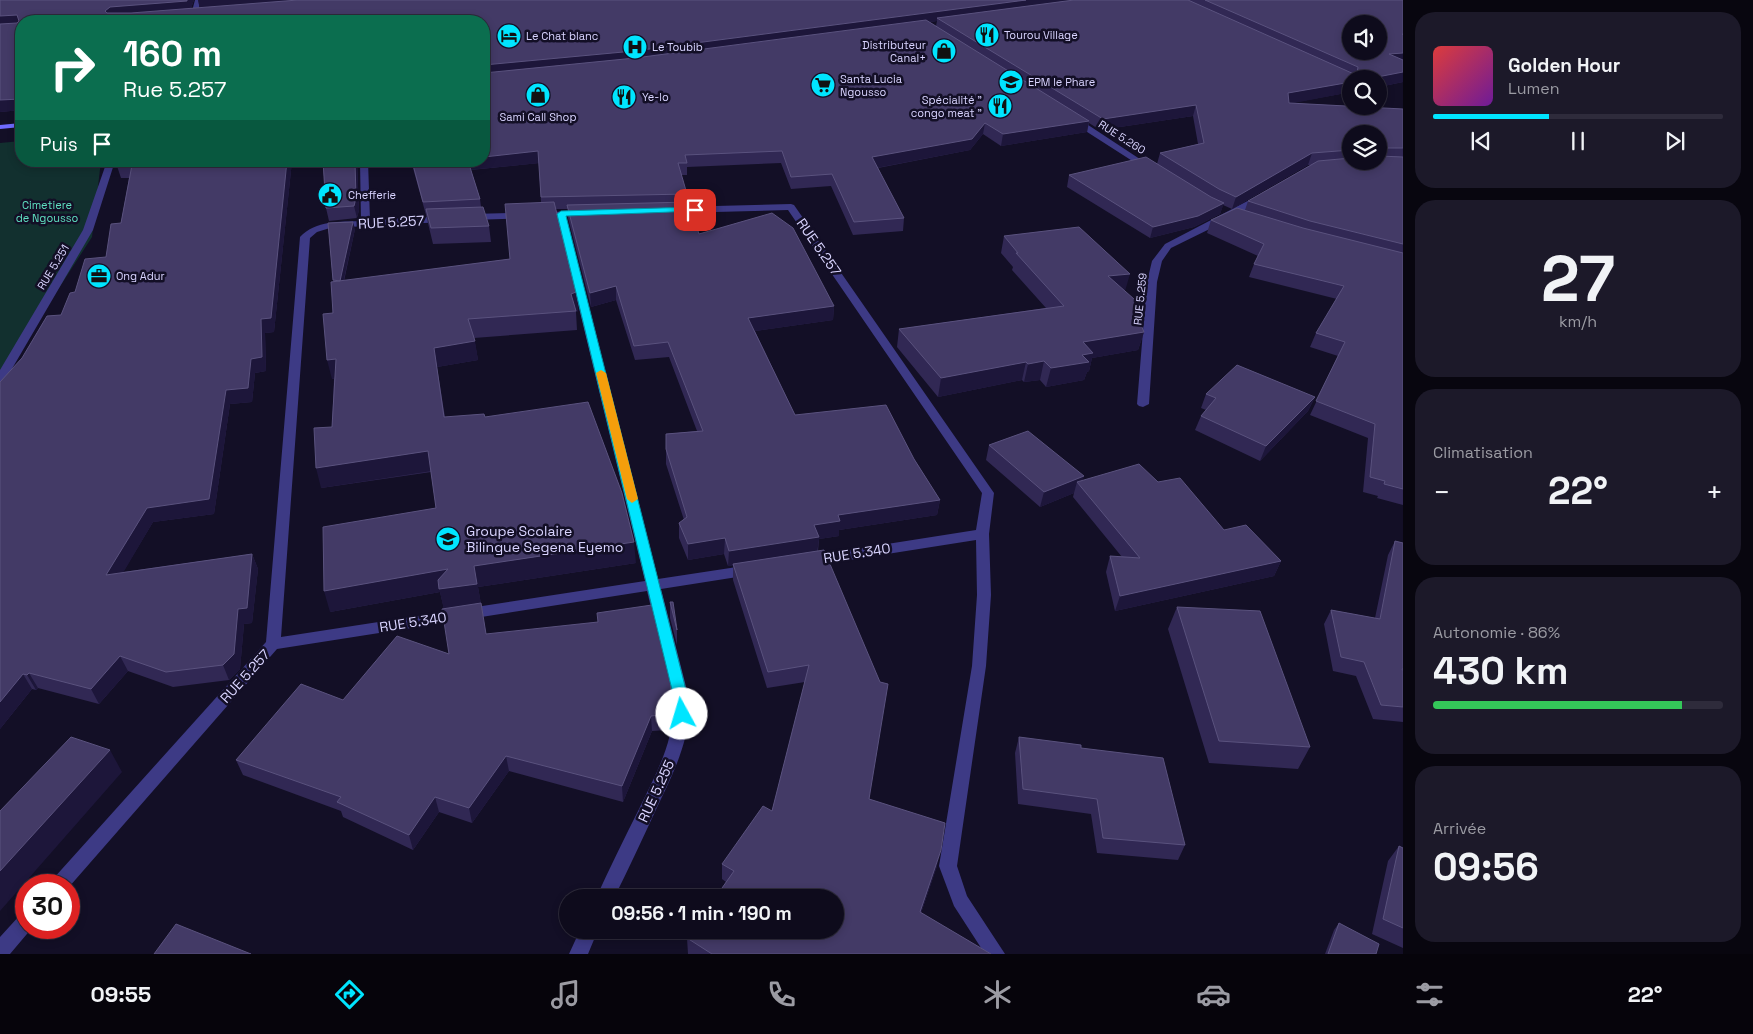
<!DOCTYPE html>
<html lang="fr">
<head>
<meta charset="utf-8">
<style>
	:root { --surface:#0e0b1c; --page:#1c1929; --text:#f1f3f6; --muted:#9b9ba3; --line:#2e2b3b; --accent:#00e5ff }
	body { margin:0; font-family:"Space Grotesk",sans-serif; background:var(--page); color:var(--text); height:100vh; display:flex; flex-direction:column; font-size:19px; white-space:nowrap }
	* { box-sizing:border-box; margin:0 }
	p { font-size:16px; color:var(--muted) }
	.icon { flex:none; width:28px; height:28px; fill:none; stroke:currentColor; stroke-width:2; stroke-linecap:round; stroke-linejoin:round }
	.map { position:relative; flex:1; overflow:hidden }
	.drawer { display:flex; flex-direction:column; gap:12px; padding:12px; background:#08060f; width:350px }
	.drawer>* { flex:none }
	.top-card { position:absolute; left:15px; top:15px; width:475px; height:152px; border-radius:20px; box-shadow:0 2px 8px #0003,0 0 0 1px var(--line); background:#0b6e4f; color:#fff; overflow:hidden }
	.controls { position:absolute; left:1342px; top:15px; display:grid; gap:10px }
	.controls a { display:grid; place-items:center; width:45px; height:45px; border-radius:50%; background:var(--surface); box-shadow:0 2px 8px #0003,0 0 0 1px var(--line); font-size:25px }
	.speed { position:absolute; left:15px; top:874px; display:flex; gap:10px; font-size:25px; font-weight:700; text-align:center }
	.speed>* { display:grid; place-content:center; width:65px; height:65px; border-radius:50%; background:var(--surface); box-shadow:0 2px 8px #0003,0 0 0 1px var(--line); line-height:1 }
	.speed .limit { border:8px solid #d22; background:#fff; color:#111 }
	.pin { position:absolute; display:grid; place-items:center; width:42px; height:42px; color:#fff; margin:-21px; border-radius:10px; box-shadow:0 2px 8px #0006 }
	.me { position:absolute; width:55px; margin:-28px; rotate:354deg; stroke-linejoin:round; filter:drop-shadow(0 0 4px #0008) }
	.turn { display:flex; align-items:center; gap:18px; height:105px; padding:0 25px; font-size:22px }
	.turn .icon { width:65px; height:65px; stroke-width:2.5 }
	.turn b { display:block; font-size:35px; line-height:42px }
	.then { display:flex; align-items:center; height:48px; padding:0 25px; background:#0003; gap:10px; font-size:19px }
	.big { font-size:38px; font-weight:800; line-height:1.1 }
	.drawer .tile { flex:1; display:flex; flex-direction:column; justify-content:center; gap:8px; min-width:0; padding:0 18px; border-radius:20px; background:var(--page) }
	.drawer .dial { align-items:center; gap:0 }
	.dial b { font-size:65px; line-height:1 }
	.song { display:flex; align-items:center; gap:15px }
	.cover { width:60px; height:60px; border-radius:8px; background:linear-gradient(135deg,hsl(0 70% 55%),hsl(280 70% 35%)) }
	.played { height:5px; border-radius:2px; background:linear-gradient(90deg,var(--accent) 40%,var(--line) 40%) }
	.keys { display:flex; justify-content:space-around; direction:ltr }
	.heat { display:flex; justify-content:space-between; align-items:center; font-size:28px; direction:ltr }
	.charge { height:8px; border-radius:4px; background:linear-gradient(90deg,#34c759 86%,var(--line) 0) }
	.trip { position:absolute; left:559px; top:889px; width:285px; height:50px; border-radius:25px; background:var(--surface); box-shadow:0 2px 8px #0003,0 0 0 1px var(--line); font-weight:800; line-height:50px; text-align:center }
	.menu { display:flex; height:80px; justify-content:space-around; align-items:center; background:#06040b; color:var(--muted) }
	.menu .icon { width:35px; height:35px }
	.menu .active { color:var(--accent) }
	.menu b { font-size:22px; color:var(--text) }
	main { display:flex; flex:1; min-height:0 }
	.map>svg:first-child { display:block }
</style>
</head>
<body>
<main>
<div class="map">
<svg width="1403" height="954" viewBox="0 0 1403 954">
	<rect width="100%" height="100%" fill="#130f26"/>
	<path fill="#12302f" d="M21,141v20h80l-9,76 -92,142v-236z"/>
	<g fill="none" stroke-linecap="round" stroke-linejoin="round">
		<path fill="#3d3a85" fill-rule="evenodd" d="M195,0h6l-4,15 -3,2 -3,-2z
			M1070,117h6l79,52 -7,2 -78,-50z
			M107,161h8l-22,69 -87,149 -6,3v-12l83,-140z
			M360,161h8l2,59 73,-4 5,3 -5,3 -113,6 -13,4 -7,6 -29,399 364,-56 -88,-364 -86,3 -5,-3 5,-3 115,-3v4l-20,1 92,363 92,-14 5,2 2,3 -2,3 -5,2 -89,14 28,109c3,42 -18,79 -35,116 -13,28 -26,56 -40,84h-18c14,-31 29,-61 44,-91 17,-35 36,-69 33,-109l-26,-107 -370,58 -208,238v-2h-19l3,-6 213,-237 34,-405c16,-17 40,-15 61,-16z
			M1261,194l3,1v4l-30,18 -63,31 -9,13 -5,21 -8,122 -6,3 -4,-1 -2,-2 10,-122 5,-21 13,-17z
			M791,204l3,1 200,288 -5,41 2,61 -5,71 -29,200 10,30 38,58h-20l-31,-48 -15,-40 33,-200 5,-71 -1,-55 -165,26 -5,-2 -2,-3 2,-3 5,-2 165,-26 6,-37 -194,-283 -112,3 -4,-3 4,-3z
			M26,912v16h6l-22,26h-10v-17l20,-22z
			M580,930h18l-10,24h-19z"/>
		<path fill="#6f6bff" fill-rule="evenodd" d="M21,123v4l-21,2v-4z"/>
	</g>
	<path fill="#312854" fill-rule="evenodd" d="M0,0h194l-3,8h9l-2,-8h1205v82l-24,5v-8h-28v13l-60,11 112,6v396l-26,-7 1,-2 -15,-4 5,-54 -58,-23 28,-59 -28,-9 6,-14 21,-34 -88,-22 5,-13 4,-8 -51,-23 4,-13 34,-10 3,-9 63,-36h-3l-76,44 -9,-4 -3,9 -26,13 -44,11 -83,-51 2,-12 88,-11 3,-11 38,-9 -5,-28 -93,14 -11,-7 -2,9 -86,14 -18,-12 -13,16 -92,18 26,50 -1,13 -50,4 -22,-49 -40,3 -10,-26 -94,4v8h-6l6,19v8l12,32 135,72 -1,14 -78,11 40,84 119,44 26,41 -3,15 -98,15v6l-20,3 -1,12 51,248 68,67 -16,47 70,41h-303l-1,-16 39,-56 -4,-3v-15l50,-53 33,-129 -38,6 -34,-108v-14h-5l-4,-12 -36,6 -9,-22v-15l5,-3 -18,-56v-30l31,-3 -28,-74 -34,3 -19,-60 -25,7 -23,-89v-9h-12l20,83 2,19 -2,1 1,18 -103,8 4,22 -41,7 8,50h40l151,146 -158,24 8,47 185,49v15l-2,32 -17,1 -29,71 -114,-31 -37,52 -33,-11 -26,38 -70,-33 -2,-6 -98,-36 -7,-15 107,-60 106,-46 -5,-45 -4,-17 -110,20 106,-104 -5,-36 -110,16 11,-61 2,-48h-2l1,-97 -5,-59 27,6 -11,52 166,-22 31,-57 -2,-39 -68,7 9,29 1,8 8,19 2,16 -58,2 -7,-29 -15,-54h73v-140h-463v89l-21,2zM937,21l-1,5 -6,-4zM1351,134h28v27h-28z
		M119,161h173l-18,171 -9,1 1,38 -11,2 -3,29 -22,2 -16,110 -61,8 -30,50 129,-18 6,15 -6,54 -8,1 -4,45 -11,11 -56,7 -45,-16 -29,33 -61,-16 -2,2 -4,-1 -32,40 61,-414 14,-23 31,-35 15,-34 8,-45h-8l-4,-12z
		M323,161h34l2,49 -2,8 -28,3 -3,-13z
		M1004,236l121,55 19,41 -6,18 -46,8 -3,13 -2,1 -3,8 -38,7 -6,-7 -16,2 -2,-2 -84,17 -41,-50 2,-18 147,-21 -34,-38 1,-3 -12,-14z
		M1206,394l109,3 -7,14 -48,50 -65,-31 6,-14 5,-6 -5,-2z
		M989,445l94,36 75,1 66,48 57,31 -7,15 -159,35 -9,-39 4,-16 12,1 -49,-60 1,-4 -34,14 -54,-47z
		M1395,541l8,2v179l-30,-3 -17,-43 -23,-5 -9,-47 7,-14 44,8 13,-63z
		M670,602l7,28v15l-7,-27z
		M1177,607l133,140 -12,22 -89,-6 -41,-134z
		M1019,737l62,11 104,97 -7,15 -81,-7 -6,-39 -73,-10 -3,-51z
		M1399,846l4,2v100l-31,-14 16,-73z
		M1339,923l37,31h-51l9,-24z"/>
	<path fill="#1d163a" d="M187,0h7l-4,11 -82,10 -3,-10 5,-4z
		M198,0h131l-129,10z
		M1026,0h73l-162,18v3l-302,40 -151,15v-11z
		M17,15l4,10 -21,2v-11z
		M1403,53v10l-14,-9z
		M1403,72v10l-24,5v-8h-12z
		M1351,82v10l-67,13 4,-12z
		M21,99v11l-21,2v-12z
		M1196,105l-3,11 -93,14 3,-11z
		M1089,121l-2,11 -86,14 2,-12z
		M985,123l-2,11 -13,16 -99,19 1,-12z
		M538,151l2,12 -71,7 -1,-9h16v-4z
		M1312,153l-4,12 -76,44 4,-12z
		M287,161h5l-18,171 -9,1 1,38 -11,2 -3,29 -22,2 -16,110 -61,8 -40,68 -7,-15 41,-67 79,-118 25,-31 10,-40z
		M355,161h2l2,49 -2,8 -3,-12z
		M1224,203l-4,11 -26,13 -44,11 3,-11z
		M353,222l2,7 -13,59 -2,-7z
		M1130,274l-5,17 -17,-15z
		M616,286v14l-25,7 -1,-14z
		M576,292l2,19 -2,1 -5,-18z
		M834,306l-1,14 -85,12v-14z
		M1143,307l-5,18 -4,-16z
		M1144,332l-6,18 -46,8 -3,13 -2,1 -3,8 -38,7 5,-19 32,-26z
		M475,341l3,19 -41,7 11,70 -14,-89z
		M336,359l4,19 -8,1 -5,-19z
		M1044,361l-4,19 -16,2 4,-18z
		M1026,362l-4,18 -84,17 3,-19z
		M1315,397l-7,14 -48,50 6,-15z
		M428,451l4,20 -111,17 -5,-20z
		M1084,476l-3,11 -4,-5 -3,11 -34,14 4,-15z
		M940,500l-3,15 -98,15v6l-20,3 -2,14 -84,11v2h-5l1,-15 85,-26 24,-10z
		M725,538l-1,16 -36,6v-16z
		M634,542l2,21 -158,24 11,62 -45,-39 -4,-18 -110,20 -6,-21 124,-22 26,-3z
		M252,554l6,15 -6,54 -8,1 -4,45 -11,11 -6,-15z
		M1281,561l-7,15 -159,35 5,-15z
		M120,656l8,15 -29,33 -8,-15z
		M29,673l9,15 -2,2 -9,-15z
		M23,674l9,15 -32,40v-27z
		M671,683v15l-2,32 -1,-16z
		M651,716l1,15 -29,71 -1,-16z
		M110,750l12,22 -122,139v-40z
		M506,756l3,15 -37,52 -3,-15z
		M435,797l4,15 -26,38 -4,-15z
		M941,850l-4,16 -21,62 4,-16z"/>
	<path fill="#433a66" stroke="#5a527e" fill-rule="evenodd" d="M0,0h187v1l-77,6 -5,4 2,2h24l167,-13h728l-392,51 -150,14v-44h-463v78l-21,1v-76l17,-1 2,-2 -2,-6 -17,1z
		M1074,0h114l166,74 3,-1 1,-6 -153,-67h198v34h-1l1,1v18l-14,1 14,6v12l-36,7h-16v3l-63,11 1,10 114,6v39h-24v-14h-28v16l-39,3 -76,44 -17,-8 -59,-36 44,-10 -8,-38 -93,14 -166,-101zM1351,24h28v27h-28z
		M926,20l163,101 -86,13 -18,-11 -13,16 -100,18 32,61 -50,4 -22,-48 -41,3 -9,-26 -97,4 2,8h-9l9,31 -146,3 -3,-46 -54,6v-84l151,-15z
		M1379,156l24,1v87l-93,-23 -62,-20 70,-40 33,-3v3h28z
		M1146,157l65,40 13,6 -26,13 -45,11 -84,-52z
		M119,161h168l-16,157 -10,1 1,38 -11,2 -3,29 -22,2 -17,109 -62,9 -41,67 146,-21 -5,54 -9,1 -4,45 -11,11 -57,7 -46,-16 -29,33 -62,-16 -2,2 -4,-1 -23,28v-320l22,-24 25,-42 14,-1 9,-22 5,-1 10,-33 21,-2 5,-33 10,-1 11,-58 -15,1z
		M323,161h32l1,37 -2,8 -28,2z
		M412,161h56l12,38 -57,3z
		M554,202l22,90 -5,2 5,17 -108,8 7,22 -41,7 10,69 40,-3 1,3 103,-15 34,91 12,49 -160,24 3,18 -38,5 -1,-9 10,-11 -124,22 -1,-64 113,-19 -8,-57 -112,17 -2,-40 18,-1 4,-68 -9,1 -4,-46 10,-1 -2,-31 179,-23 -5,-55z
		M689,202l10,32 73,-21 21,15 41,78 -86,12 47,97 91,-10 28,54 26,41 -102,15 2,6 -26,4 5,12 -90,14 -4,-13 -37,6 -9,-21 8,-6 -21,-68v-15l37,-3 -35,-89 -34,4 -18,-60 -26,7 -23,-88z
		M483,207l6,19 -58,2 -5,-19z
		M1237,208l66,20 100,25v236l-19,-5 1,-3 -15,-4 5,-53 -59,-23 29,-59 -29,-9 28,-47 -90,-22 10,-20 -53,-24z
		M353,222l-13,59 -7,-1 -5,-57z
		M1079,227l51,47 -22,2 35,31 -9,2 10,23 -61,10 10,11 -11,2 7,7 -38,6 -7,-7 -16,3 -2,-2 -85,16 -42,-49 165,-23 -48,-53h2l-14,-17z
		M1237,365l78,32 -49,49 -65,-30 15,-18 -10,-4z
		M1028,431l56,45 -40,16 -55,-47z
		M1139,464l19,18 22,-4 44,52 22,-5 35,36 -161,35 -10,-40 30,2 -63,-76z
		M1395,541l8,2v126h-1l1,2v36l-22,-2 -17,-43 -23,-5 -10,-47 49,9z
		M824,550l56,132 8,2 -19,115 76,24 -4,27 -21,62 71,42h-279l-25,-16 6,-8h142v-32h-120l19,-27 -12,-7 41,-58 9,5 37,-146 -41,7 -35,-108z
		M670,602h3l4,28z
		M481,603l5,31 112,-12 -1,-9 55,-8 19,78 -3,31 -17,2 -29,70 -116,-30 -37,52 -34,-11 -26,38 -72,-33 4,-5 -105,-37 65,-76 42,16 54,-64 52,18 -7,-45z
		M1177,607l83,4 50,136 -91,-6z
		M71,737l39,13 -110,121v-60z
		M1019,737l62,8v3l82,10 22,87 -82,-7 -6,-39 -74,-10z
		M1399,846l4,2v80l-20,-9z
		M1339,923l40,21 -3,10h-48z
		M176,924l75,30h-97z"/>
	<path fill="#00e5ff" stroke="#0095a6" d="M695,207l4,3 -1,1 -132,5 122,482 1,16 -2,4 -5,2 -5,-2 -2,-4 -1,-16 -117,-484 4,-3z"/>
	<path fill="#f59e0b" d="M601,370l5,3 32,126 -6,4 -5,-4 -31,-126z"/>
	<defs>
		<symbol id="restaurant-disc" viewBox="-11 -11 22 22"><circle r="9.5" fill="#00e5ff" stroke="#130f26"/><path d="M-5-6h1v4h1v-4h1v4h1v-4h1v5L-1.5 .5V6h-2V.5L-5-1ZM5-6V6H3V1.5H1.5Q1.5-4 5-6Z" fill="#111"/></symbol>
		<symbol id="hotel-disc" viewBox="-11 -11 22 22"><circle r="9.5" fill="#00e5ff" stroke="#130f26"/><path d="M-6-4.5h1.5V1H6V5H4.5V3h-9V5H-6ZM-4 0a1.8 1.8 0 1 1 3.6 0ZM.5 0V-2.5h3Q6-2.5 6 0Z" fill="#111"/></symbol>
		<symbol id="hospital-disc" viewBox="-11 -11 22 22"><circle r="9.5" fill="#00e5ff" stroke="#130f26"/><path d="M-5-5h3v3.5h4V-5h3V5h-3V1.5h-4V5h-3Z" fill="#111"/></symbol>
		<symbol id="shop-disc" viewBox="-11 -11 22 22"><circle r="9.5" fill="#00e5ff" stroke="#130f26"/><path d="M-5-2.5h2.3a2.7 3.5 0 0 1 5.4 0H5L5.5 6h-11ZM-1.5-2.5h3a1.5 2.3 0 0 0-3 0Z" fill="#111"/></symbol>
		<symbol id="school-disc" viewBox="-11 -11 22 22"><circle r="9.5" fill="#00e5ff" stroke="#130f26"/><path d="M0-5L7-2L0 1L-7-2ZM-4 1L0 2.5L4 1V4Q0 6-4 4Z" fill="#111"/></symbol>
		<symbol id="supermarket-disc" viewBox="-11 -11 22 22"><circle r="9.5" fill="#00e5ff" stroke="#130f26"/><path d="M-6-5.5h2.5l.6 2H6L4.5 2H-2.5L-4.4-4H-6ZM-1.5 3.2a1.3 1.3 0 1 0 .1 0ZM3 3.2a1.3 1.3 0 1 0 .1 0Z" fill="#111"/></symbol>
		<symbol id="civic-disc" viewBox="-11 -11 22 22"><circle r="9.5" fill="#00e5ff" stroke="#130f26"/><path d="M-.6-6.5H3V-4.5H.6V-3L4-1V1h2V6H-6V1h2V-1L-.6-3ZM-1.2 2.5V6h2.4V2.5Z" fill="#111"/></symbol>
		<symbol id="office-disc" viewBox="-11 -11 22 22"><circle r="9.5" fill="#00e5ff" stroke="#130f26"/><path d="M-6-3h4V-5.5h4V-3h4V5H-6ZM-1-4.5V-3h2v-1.5ZM-6 0V1H6V0Z" fill="#111"/></symbol>
	</defs>
	<g fill-rule="evenodd">
		<use href="#restaurant-disc" x="973" y="21" width="28" height="28"/>
		<use href="#hotel-disc" x="495" y="22" width="28" height="28"/>
		<use href="#hospital-disc" x="621" y="33" width="28" height="28"/>
		<use href="#shop-disc" x="930" y="37" width="28" height="28"/>
		<use href="#school-disc" x="997" y="68" width="28" height="28"/>
		<use href="#supermarket-disc" x="809" y="71" width="28" height="28"/>
		<use href="#shop-disc" x="524" y="81" width="28" height="28"/>
		<use href="#restaurant-disc" x="610" y="83" width="28" height="28"/>
		<use href="#restaurant-disc" x="986" y="92" width="28" height="28"/>
		<use href="#civic-disc" x="316" y="181" width="28" height="28"/>
		<use href="#office-disc" x="85" y="262" width="28" height="28"/>
		<use href="#school-disc" x="434" y="525" width="28" height="28"/>
	</g>
	<g text-anchor="middle" stroke-width="5" stroke-linejoin="round" paint-order="stroke">
		<g font-size="11" fill="#d9d4ff" stroke="#130f26" text-anchor="start">
			<text x="1004" y="39">Tourou Village</text>
			<text x="526" y="40">Le Chat blanc</text>
			<text x="926" y="49" text-anchor="end">Distributeur<tspan x="926" dy="13">Canal+</tspan></text>
			<text x="652" y="51">Le Toubib</text>
			<text x="840" y="83">Santa Lucia<tspan x="840" dy="13">Ngousso</tspan></text>
			<text x="1028" y="86">EPM le Phare</text>
			<text x="642" y="101">Ye-lo</text>
			<text x="982" y="104" text-anchor="end">Spécialité "<tspan x="982" dy="13">congo meat "</tspan></text>
			<text x="538" y="121" text-anchor="middle">Sami Call Shop</text>
			<text x="348" y="199">Chefferie</text>
			<text x="116" y="280">Ong Adur</text>
		</g>
		<g font-size="11" fill="#d9d4ff" stroke="#130f26">
			<text transform="translate(1122 137) rotate(32)" y="4">RUE 5.260</text>
			<text transform="translate(53 267) rotate(-59)" y="4">RUE 5.251</text>
			<text transform="translate(1140 299) rotate(-84)" y="4">RUE 5.259</text>
		</g>
		<g font-size="11" fill="#5fe0c0" stroke="#130f26">
			<text x="47" y="209">Cimetiere<tspan x="47" dy="13">de Ngousso</tspan></text>
		</g>
		<g font-size="14" fill="#d9d4ff" stroke="#130f26">
			<text transform="translate(391 222) rotate(-3)" y="5">RUE 5.257</text>
			<text transform="translate(819 247) rotate(55)" y="5">RUE 5.257</text>
			<text transform="translate(857 553) rotate(-9)" y="5">RUE 5.340</text>
			<text transform="translate(413 622) rotate(-9)" y="5">RUE 5.340</text>
			<text transform="translate(245 676) rotate(-48)" y="5">RUE 5.257</text>
			<text transform="translate(656 791) rotate(-65)" y="5">RUE 5.255</text>
		</g>
		<g font-size="14" fill="#d9d4ff" stroke="#130f26" text-anchor="start">
			<text x="466" y="536">Groupe Scolaire<tspan x="466" dy="16">Bilingue Segena Eyemo</tspan></text>
		</g>
	</g>
</svg>
<div class="controls">
<a><svg class="icon" aria-label="sound" viewBox="0 0 24 24"><path d="M4 9h4l5-4v14l-5-4H4zM17 9q2 3 0 6"/></svg></a>
<a><svg class="icon" aria-label="search" viewBox="0 0 24 24"><circle cx="10" cy="10" r="6"/><path d="M15 15l6 6"/></svg></a>
<a><svg class="icon" aria-label="layers" viewBox="0 0 24 24"><path d="M12 4l9 5-9 5-9-5zM3 14l9 5 9-5"/></svg></a>
</div>
<div class="speed"><div class="limit">30</div></div>
<div class="pin" style="left:695px;top:210px;background:#d93025"><svg class="icon" aria-label="arrive" viewBox="0 0 24 24"><path d="M6 21V4h12l-3 4 3 4H6"/></svg></div>
<svg class="me" style="left:682px;top:714px" viewBox="-20 -20 40 40"><circle r="19" fill="#fff"/><path d="M0-13L10 11 0 6-10 11z" fill="#00e5ff"/></svg>
<div class="trip">09:56 · 1 min · 190 m</div>
<div class="top-card">
<div class="turn"><svg class="icon" aria-label="right" viewBox="0 0 24 24"><path d="M7 20v-9h11M14 6l5 5-5 5"/></svg><div><b>160 m</b>Rue 5.257</div></div>
<div class="then">Puis<svg class="icon" aria-label="arrive" viewBox="0 0 24 24"><path d="M6 21V4h12l-3 4 3 4H6"/></svg></div>
</div>
</div>
<section class="drawer">
<div class="tile">
<div class="song"><i class="cover"></i><div><b>Golden Hour</b><p>Lumen</p></div></div>
<div class="played"></div>
<div class="keys"><svg class="icon" aria-label="previous" viewBox="0 0 24 24"><path d="M18 5L8 12l10 7zM5 5v14"/></svg><svg class="icon" aria-label="pause" viewBox="0 0 24 24"><path d="M8 5v14M16 5v14"/></svg><svg class="icon" aria-label="next" viewBox="0 0 24 24"><path d="M6 5l10 7-10 7zM19 5v14"/></svg></div>
</div>
<div class="tile dial"><b>27</b><p>km/h</p></div>
<div class="tile"><p>Climatisation</p>
<div class="heat"><a>−</a><b class="big">22°</b><a>+</a></div>
</div>
<div class="tile"><p>Autonomie · 86%</p><b class="big">430 km</b><div class="charge"></div></div>
<div class="tile"><p>Arrivée</p><b class="big">09:56</b></div>
</section>
</main>
<nav class="menu">
<b>09:55</b>
<svg class="icon active" aria-label="directions" viewBox="0 0 24 24"><path d="M12 3l9 9-9 9-9-9zM9 14v-3h6M13 9l2 2-2 2"/></svg>
<svg class="icon" aria-label="music" viewBox="0 0 24 24"><path d="M9 18V5l10-2v13"/><circle cx="6" cy="18" r="3"/><circle cx="16" cy="16" r="3"/></svg>
<svg class="icon" aria-label="phone" viewBox="0 0 24 24"><path d="M5 4h4l2 5-3 2q2 4 5 5l2-3 5 2v4C11 20 4 13 5 4z"/></svg>
<svg class="icon" aria-label="climate" viewBox="0 0 24 24"><path d="M12 3v18M4 7l16 10M4 17L20 7"/></svg>
<svg class="icon" aria-label="car" viewBox="0 0 24 24"><path d="M5 17H2v-5l4-1 3-4h7l3 4 3 1v5h-3M9 17h6M6 11h13"/><circle cx="7" cy="17" r="2"/><circle cx="17" cy="17" r="2"/></svg>
<svg class="icon" aria-label="filters" viewBox="0 0 24 24"><path d="M4 7h16M4 17h16"/><circle cx="9" cy="7" r="2"/><circle cx="15" cy="17" r="2"/></svg>
<b>22°</b>
</nav>
</body>
</html>
